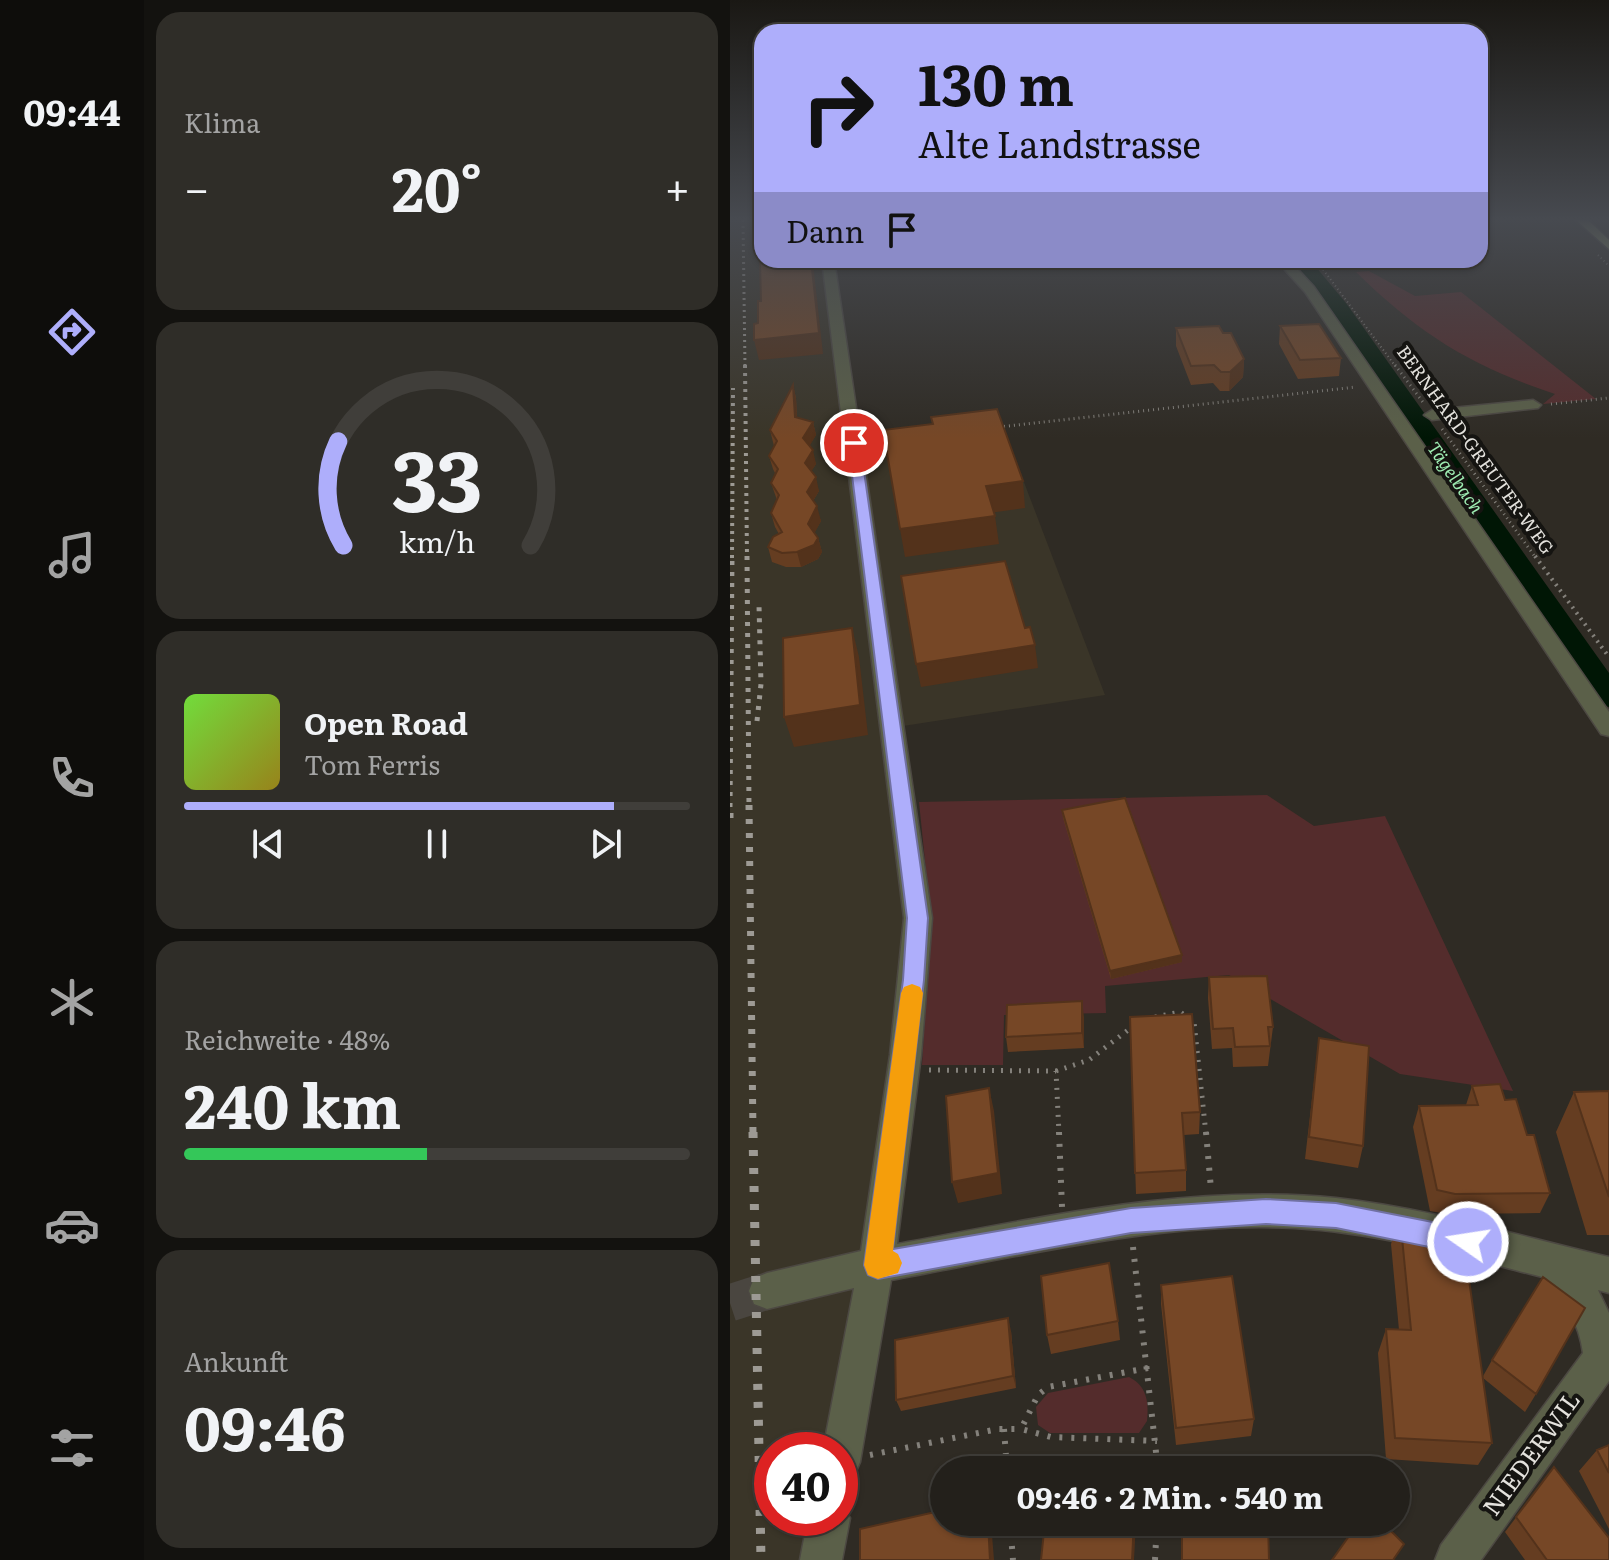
<!DOCTYPE html>
<html lang="de">
<head>
<meta charset="utf-8">
<style>
	:root { --surface:#23201b; --page:#2f2d28; --text:#f1f3f6; --muted:#a3a3a3; --line:#403e3a; --accent:#aeaefb }
	body { margin:0; font-family:Literata,serif; background:var(--page); color:var(--text); height:100vh; display:flex; flex-direction:column; font-size:30px; white-space:nowrap }
	* { box-sizing:border-box; margin:0 }
	p { font-size:26px; color:var(--muted) }
	.icon { flex:none; width:44px; height:44px; fill:none; stroke:currentColor; stroke-width:2; stroke-linecap:round; stroke-linejoin:round }
	.map { position:relative; flex:1; overflow:hidden }
	.drawer { display:flex; flex-direction:column; gap:12px; padding:12px; background:#13120f; width:586px }
	.drawer>* { flex:none }
	.top-card { position:absolute; left:24px; top:24px; width:734px; height:244px; border-radius:24px; box-shadow:0 2px 6px #0004,0 0 0 2px var(--line); background:#aeaefb; color:#111; overflow:hidden }
	.speed { position:absolute; left:24px; top:1432px; display:flex; gap:16px; font-size:40px; font-weight:700; text-align:center }
	.speed>* { display:grid; place-content:center; width:104px; height:104px; border-radius:50%; background:var(--surface); box-shadow:0 2px 6px #0004,0 0 0 2px var(--line); line-height:1 }
	.speed .limit { border:12px solid #d22; background:#fff; color:#111 }
	.pin { position:absolute; display:grid; place-items:center; width:68px; height:68px; color:#fff; margin:-34px; border:4px solid #fff; border-radius:50%; box-shadow:0 2px 8px #0007 }
	.me { position:absolute; width:88px; margin:-44px; rotate:283deg; stroke-linejoin:round; filter:drop-shadow(0 0 6px #0008) }
	.turn { display:flex; align-items:center; gap:28px; height:168px; padding:0 32px; font-size:36px }
	.turn .icon { width:104px; height:104px; stroke-width:2.5 }
	.turn b { display:block; font-size:56px; line-height:68px }
	.then { display:flex; align-items:center; height:76px; padding:0 32px; background:#0003; gap:16px; font-size:30px }
	.big { font-size:60px; font-weight:700; line-height:1.1 }
	.drawer .card { flex:1; display:flex; flex-direction:column; justify-content:center; gap:12px; min-width:0; padding:0 28px; border-radius:24px; background:var(--page) }
	.drawer .dial { align-items:center; gap:0 }
	.dial svg { height:208px; overflow:visible; fill:none; stroke:var(--line); stroke-width:7; stroke-linecap:round; text-anchor:middle }
	.dial text { fill:var(--text); stroke:none }
	.song { display:flex; align-items:center; gap:24px }
	.cover { width:96px; height:96px; border-radius:12px; background:linear-gradient(135deg,hsl(100 70% 55%),hsl(50 70% 35%)) }
	.played { height:8px; border-radius:4px; background:linear-gradient(90deg,var(--accent) 85%,var(--line) 85%) }
	.keys { display:flex; justify-content:space-around; direction:ltr }
	.heat { display:flex; justify-content:space-between; align-items:center; font-size:44px; direction:ltr }
	.charge { height:12px; border-radius:6px; background:linear-gradient(90deg,#34c759 48%,var(--line) 0) }
	.trip { position:absolute; left:200px; top:1456px; width:480px; height:80px; border-radius:40px; background:var(--surface); box-shadow:0 2px 6px #0004,0 0 0 2px var(--line); font-weight:700; line-height:80px; text-align:center }
	main { display:flex; flex:1; min-height:0 }
	.dock { display:flex; flex-direction:column; width:144px; justify-content:space-around; align-items:center; background:#0e0d0b; color:var(--muted) }
	.dock .icon { width:56px; height:56px }
	.dock .selected { color:var(--accent) }
	.dock b { font-size:36px; color:var(--text) }
	.map>svg:first-child { display:block }
</style>
</head>
<body>
<main>
<nav class="dock">
<b>09:44</b>
<svg class="icon selected" aria-label="directions" viewBox="0 0 24 24"><path d="M12 3l9 9-9 9-9-9zM9 14v-3h6M13 9l2 2-2 2"/></svg>
<svg class="icon" aria-label="music" viewBox="0 0 24 24"><path d="M9 18V5l10-2v13"/><circle cx="6" cy="18" r="3"/><circle cx="16" cy="16" r="3"/></svg>
<svg class="icon" aria-label="phone" viewBox="0 0 24 24"><path d="M5 4h4l2 5-3 2q2 4 5 5l2-3 5 2v4C11 20 4 13 5 4z"/></svg>
<svg class="icon" aria-label="climate" viewBox="0 0 24 24"><path d="M12 3v18M4 7l16 10M4 17L20 7"/></svg>
<svg class="icon" aria-label="car" viewBox="0 0 24 24"><path d="M5 17H2v-5l4-1 3-4h7l3 4 3 1v5h-3M9 17h6M6 11h13"/><circle cx="7" cy="17" r="2"/><circle cx="17" cy="17" r="2"/></svg>
<svg class="icon" aria-label="filters" viewBox="0 0 24 24"><path d="M4 7h16M4 17h16"/><circle cx="9" cy="7" r="2"/><circle cx="15" cy="17" r="2"/></svg>
</nav>
<section class="drawer">
<div class="card"><p>Klima</p>
<div class="heat"><a>−</a><b class="big">20°</b><a>+</a></div>
</div>
<div class="card dial"><svg viewBox="0 0 100 80">
<path d="M14 69A42 42 0 1 1 86 69"/>
<path d="M14 69A42 42 0 0 1 12 29" stroke="#aeaefb"/>
<text x="50" y="56" font-size="32" font-weight="700">33</text>
<text x="50" y="72" font-size="11">km/h</text>
</svg></div>
<div class="card">
<div class="song"><i class="cover"></i><div><b>Open Road</b><p>Tom Ferris</p></div></div>
<div class="played"></div>
<div class="keys"><svg class="icon" aria-label="previous" viewBox="0 0 24 24"><path d="M18 5L8 12l10 7zM5 5v14"/></svg><svg class="icon" aria-label="pause" viewBox="0 0 24 24"><path d="M8 5v14M16 5v14"/></svg><svg class="icon" aria-label="next" viewBox="0 0 24 24"><path d="M6 5l10 7-10 7zM19 5v14"/></svg></div>
</div>
<div class="card"><p>Reichweite · 48%</p><b class="big">240 km</b><div class="charge"></div></div>
<div class="card"><p>Ankunft</p><b class="big">09:46</b></div>
</section>
<div class="map">
<svg width="879" height="1560" viewBox="0 0 879 1560">
	<rect width="100%" height="100%" fill="#2f2b24"/>
	<path fill="#3a3528" d="M0,220h32v40h66l26,183 149,-16 102,268 -202,31 15,192 -78,532h-68v68h57l-8,42h-91z"/>
	<path fill="#542c2c" d="M639,271l46,25 46,-4 135,107 -53,5 12,-10c-84,-28 -136,-60 -199,-122z
		M537,795l47,31 71,-10 128,275 -113,-17 -171,-99 -124,11 1,27 -102,2 -1,50h-81l9,-145 -12,-118z
		M399,1377c18,9 20,25 18,44l-8,12h-89l-12,-8 -2,-18 12,-14z"/>
	<g fill="none" stroke-linecap="round" stroke-linejoin="round">
		<path fill="#001605" fill-rule="evenodd" d="M562,260h18l36,43 263,370v34l-12,-3 -265,-393z"/>
		<path stroke="#4a4640" stroke-width="37" stroke-dasharray="37 18" stroke-linecap="butt" d="M0,1303l37,-12"/>
		<defs>
			<path id="minor" d="M92,260h12l98,658 -11,137 -24,189c143,-26 293,-61 439,-46 92,10 183,38 273,59v36l-11,-3 11,23v68l-128,179h-46l6,-15 142,-192c-4,-30 -18,-52 -37,-75 -82,-21 -165,-45 -251,-50 -132,-7 -274,28 -404,52l-31,182 -6,14 -14,6v-32h-17l31,-162 -87,21 -13,-5 -5,-13 5,-13 13,-5 94,-22 29,-196 14,-137z
				M546,260h13l25,27 295,425v24l-8,-2 -296,-442z
				M803,400l8,5 -3,3 -106,12 -8,-5 8,-5z
				M110,1502l10,16 -8,42h-42l8,-42h32z"/>
			<path id="highway" d="M846,220h12l21,20v9z"/>
		</defs>
		<use href="#minor" stroke="#4c4842" stroke-width="3"/>
		<use href="#highway" stroke="#4c4842" stroke-width="3"/>
		<path stroke="#84817b" stroke-width="2" stroke-dasharray="1 3" stroke-linecap="butt" d="M868,255l11,11
			M586,260l80,107"/>
		<path stroke="#84817b" stroke-width="3" stroke-dasharray="1 4" stroke-linecap="butt" d="M665,365l30,40
			M821,404l58,-6
			M269,427l357,-40
			M712,429l94,129
			M138,442l19,-2"/>
		<path stroke="#84817b" stroke-width="4" stroke-dasharray="2 5" stroke-linecap="butt" d="M805,556l74,101"/>
		<path stroke="#84817b" stroke-width="5" stroke-dasharray="2 7" stroke-linecap="butt" d="M425,1017l25,-5 14,10 12,112
			M199,1070l127,1 3,63
			M326,1071l33,-11 43,-33"/>
		<path stroke="#84817b" stroke-width="6" stroke-dasharray="3 9" stroke-linecap="butt" d="M329,1132l3,75
			M476,1132l5,57
			M403,1247l25,223
			M418,1368l-100,19 -10,8 -17,34 30,8 106,4
			M274,1429l3,41
			M140,1455l128,-26h23
			M280,1522l3,38
			M425,1560l2,-38"/>
		<use href="#minor" fill="#5b6049" fill-rule="evenodd"/>
		<use href="#highway" fill="#9ba86e" fill-rule="evenodd"/>
		<path stroke="#9d9a94" stroke-width="3" stroke-dasharray="2 4" stroke-linecap="butt" d="M13,220l2,147"/>
		<path stroke="#9d9a94" stroke-width="4" stroke-dasharray="3 5" stroke-linecap="butt" d="M15,365l2,193
			M2,558l1,-170"/>
		<path stroke="#9d9a94" stroke-width="5" stroke-dasharray="4 7" stroke-linecap="butt" d="M17,556l2,251
			M27,721l4,-37 -2,-79
			M0,807l2,-251"/>
		<path stroke="#9d9a94" stroke-width="7" stroke-dasharray="5 9" stroke-linecap="butt" d="M19,805l4,329
			M0,818v-13"/>
		<path stroke="#9d9a94" stroke-width="9" stroke-dasharray="6 12" stroke-linecap="butt" d="M23,1132l8,428"/>
	</g>
	<path fill="#653d21" d="M550,326l61,32 -2,18 -41,3 -19,-35z
		M446,328l47,5 21,26 -1,18 -14,14h-9l-7,-8 -22,2 -15,-39z
		M63,385l3,13 1,20 16,4 3,13 -7,11 7,18 -5,7 8,20 -6,10 8,20 -7,12 4,5 4,14 -4,7 -17,8h-15l-14,-5 -4,-15 11,-13 -4,-7 -4,-14 6,-13 -6,-17 4,-10 -2,-4 -4,-13 5,-10 -4,-16z
		M332,810l120,145v7l-71,17 -48,-161z
		M479,977l64,50 -5,39 -35,1 -1,-19 -20,1 -4,-51z
		M352,1001l2,47 -76,4 -2,-15z
		M400,1017l70,95 -1,22 -15,1 2,35v21l-50,3z
		M589,1038l44,108 -5,22 -53,-9z
		M742,1086l33,14 22,35 23,58 -10,20 -92,1 -18,-3 -17,-84 6,-21 47,-1z
		M879,1091v144h-22l-31,-103 18,-40z
		M670,1217l82,161 10,-18 44,34 -11,18 -42,-34 9,65 -14,22 -92,-6 -8,-106 8,-24 13,1 -8,-86z
		M431,1285l93,134 -3,17 -75,9 -15,-141z
		M388,1321l2,19 -69,14 -4,-19z
		M281,1331l5,57 -115,23 -5,-11z
		M879,1445v84l-30,-58 18,-21z
		M824,1467l55,93h-84l-20,-28z"/>
	<path fill="#53321b" d="M81,260h4l1,3h-3l10,91 -64,6 -5,-20z
		M514,359l-1,18 -14,14 1,-19z
		M63,385l3,13 2,33 -3,-14z
		M83,422l3,13 -10,17 -3,-14z
		M83,450l3,14 -8,13 -3,-14z
		M86,477l3,14 -9,15 -3,-14z
		M293,481l2,27 -36,5 -3,-27z
		M87,506l4,15 -9,17 -4,-14z
		M265,516l4,28 -94,13 -5,-28z
		M88,538l4,14 -4,7 -17,8 -4,-15z
		M122,628l7,29 9,78 -74,12 -10,-30z
		M305,645l3,23 -117,19 -5,-23z
		M452,955v7l-71,17 -1,-8z
		M352,1001l2,16v31l-2,-15z
		M259,1088l5,23 8,83 -44,9 -6,-21z
		M278,1318l3,13 5,57 -3,-12z
		M258,1522h3l3,38h-4z
		M404,1522h2l-2,38h-2z"/>
	<path fill="#764726" stroke="#53321b" stroke-width="2" d="M29,223h3v37h49l8,73 -65,7v-16l4,-1v-22h3z
		M589,324l22,34 -41,2 -20,-34z
		M489,326l4,7h8l13,26 -14,13h-9l-7,-7 -23,1 -15,-38z
		M63,385l2,32 18,5 -10,16 10,12 -8,13 11,14 -9,15 10,14 -9,18 10,14 -4,7 -17,7 -15,1 -14,-6 5,-10 9,-5 -11,-19 8,-18 -8,-12 7,-14 -9,-13 8,-15 -7,-11z
		M267,409l26,72 -37,5 9,30 -95,13 -17,-99 50,-6 -2,-7z
		M275,561l20,67 5,-1 5,18 -119,19 -15,-88z
		M122,628l8,77 -76,12 -1,-79z
		M395,798l57,157 -72,16 -48,-161z
		M537,976l6,51h-5l2,19 -35,1 -2,-19 -20,1 -4,-52z
		M352,1001v32l-76,4 1,-32z
		M462,1014l8,98 -18,1 4,57 -51,3 -5,-156z
		M589,1038l50,8 -6,100 -54,-9z
		M770,1084l5,16 11,-1 11,36h7l16,58 -95,1 -18,-4 -18,-84 59,-1 -6,-19z
		M259,1088l9,85 -46,9 -6,-86z
		M879,1091v106l-35,-105z
		M670,1217l62,13 30,213 -97,-5 -9,-109 25,1z
		M379,1263l9,58 -71,14 -6,-59z
		M502,1276l22,143 -78,9 -15,-143z
		M813,1277l42,31 -49,86 -44,-34z
		M278,1318l5,58 -117,24 -1,-60z
		M879,1445v28l-12,-23z
		M824,1467l55,71v22h-62l-31,-43z
		M214,1510v12h44l2,38h-130v-31z
		M315,1522h89l-2,38h-91z
		M452,1522h86l1,38h-87z
		M629,1522h23l22,22 -11,16h-61z"/>
	<linearGradient id="sky" x2="0" y2="1"><stop stop-color="#1a1814"/><stop offset="0.5" stop-color="#474a50"/><stop offset="1" stop-color="#474a50" stop-opacity="0"/></linearGradient>
	<rect width="879" height="438" fill="url(#sky)"/>
	<path fill="#aeaefb" stroke="#7171a3" stroke-width="2" d="M124,440l6,3 68,475 -4,62 -31,269 238,-41 135,-9 70,4 132,26 10,4 4,9 -4,9 -10,4 -132,-27 -70,-4 -135,9 -253,46 -10,-4 -4,-10 39,-285 4,-62 -59,-475z"/>
	<path fill="#f59e0b" d="M182,984l8,3 3,6 -30,258 5,3 4,9 -4,10 -20,6 -10,-4 -4,-10 37,-272 3,-6z"/>
	<g text-anchor="middle" stroke-width="8" stroke-linejoin="round" paint-order="stroke">
		<g font-size="18" fill="#e4e2dd" stroke="#151411">
			<text transform="translate(745 450) rotate(54)" y="6">BERNHARD-GREUTER-WEG</text>
		</g>
		<g font-size="18" font-style="italic" fill="#9eecb2" stroke="#151411">
			<text transform="translate(725 478) rotate(55)" y="6">Tägelbach</text>
		</g>
		<g font-size="24" fill="#e4e2dd" stroke="#151411">
			<text transform="translate(802 1454) rotate(-54)" y="8">NIEDERWIL</text>
		</g>
	</g>
</svg>
<div class="speed"><div class="limit">40</div></div>
<div class="pin" style="left:124px;top:443px;background:#d93025"><svg class="icon" aria-label="arrive" viewBox="0 0 24 24"><path d="M6 21V4h12l-3 4 3 4H6"/></svg></div>
<svg class="me" style="left:738px;top:1242px" viewBox="-20 -20 40 40"><circle r="17" fill="#aeaefb" stroke="#fff" stroke-width="3"/><path d="M0-11L8 9 0 5-8 9z" fill="#fff"/></svg>
<div class="trip">09:46 · 2 Min. · 540 m</div>
<div class="top-card">
<div class="turn"><svg class="icon" aria-label="right" viewBox="0 0 24 24"><path d="M7 20v-9h11M14 6l5 5-5 5"/></svg><div><b>130 m</b>Alte Landstrasse</div></div>
<div class="then">Dann<svg class="icon" aria-label="arrive" viewBox="0 0 24 24"><path d="M6 21V4h12l-3 4 3 4H6"/></svg></div>
</div>
</div>
</main>
</body>
</html>
